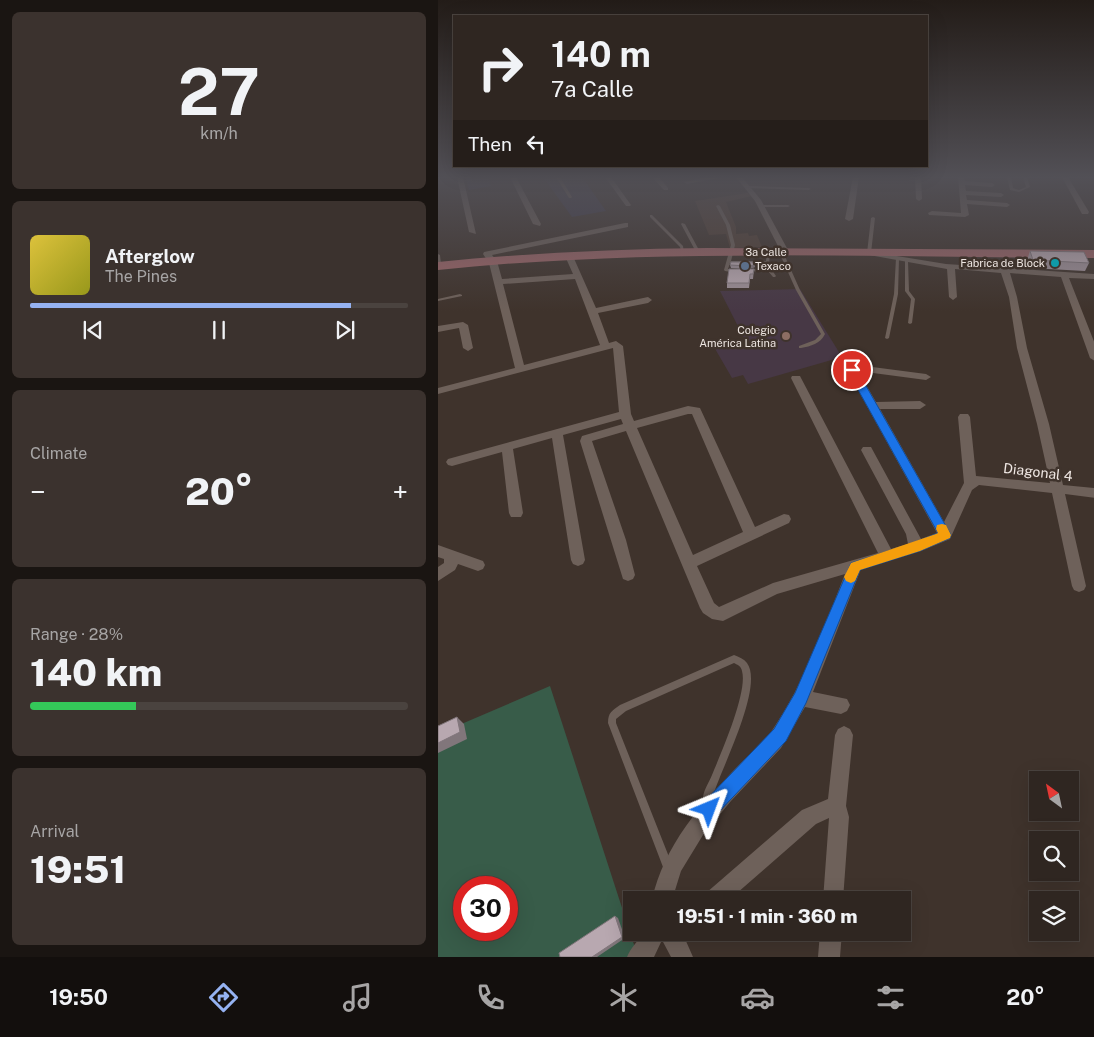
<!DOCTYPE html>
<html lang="en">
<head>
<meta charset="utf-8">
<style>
	:root { --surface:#2f2621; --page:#3b322e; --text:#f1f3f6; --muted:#a7a5a5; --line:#4a433f; --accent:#95b2f1 }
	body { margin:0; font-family:"Public Sans",sans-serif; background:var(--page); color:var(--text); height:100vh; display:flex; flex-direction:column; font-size:19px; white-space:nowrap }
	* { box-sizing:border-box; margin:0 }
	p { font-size:16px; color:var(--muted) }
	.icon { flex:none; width:28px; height:28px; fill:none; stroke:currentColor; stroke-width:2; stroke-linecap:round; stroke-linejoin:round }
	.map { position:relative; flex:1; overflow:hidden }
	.details { display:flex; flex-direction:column; gap:12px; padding:12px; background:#1a1512; width:438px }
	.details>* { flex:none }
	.guide { position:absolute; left:15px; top:15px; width:475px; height:152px; border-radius:0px; box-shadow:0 5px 20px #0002,0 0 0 1px var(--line); background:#2f2621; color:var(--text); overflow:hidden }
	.needle { width:32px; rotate:327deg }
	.controls { position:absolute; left:591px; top:771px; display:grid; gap:10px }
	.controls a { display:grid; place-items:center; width:50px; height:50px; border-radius:0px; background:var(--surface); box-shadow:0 5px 20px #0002,0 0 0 1px var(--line); font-size:25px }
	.speed { position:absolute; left:15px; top:876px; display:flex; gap:10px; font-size:25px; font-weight:700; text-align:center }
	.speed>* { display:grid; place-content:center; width:65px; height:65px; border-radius:50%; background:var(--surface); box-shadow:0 5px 20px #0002,0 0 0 1px var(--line); line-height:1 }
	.speed .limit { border:8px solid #d22; background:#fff; color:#111 }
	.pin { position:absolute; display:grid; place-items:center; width:42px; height:42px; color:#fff; margin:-21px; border:2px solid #fff; border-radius:50%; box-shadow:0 1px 5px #0007 }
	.me { position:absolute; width:55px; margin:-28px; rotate:44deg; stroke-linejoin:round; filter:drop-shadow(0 0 4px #0008) }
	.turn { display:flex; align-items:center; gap:18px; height:105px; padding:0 15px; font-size:22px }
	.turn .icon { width:65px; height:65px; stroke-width:2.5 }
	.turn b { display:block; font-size:35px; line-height:42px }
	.then { display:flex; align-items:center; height:48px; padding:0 15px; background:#0003; gap:10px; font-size:19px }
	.big { font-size:38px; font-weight:800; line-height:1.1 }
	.details .card { flex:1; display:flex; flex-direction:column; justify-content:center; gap:8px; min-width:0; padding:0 18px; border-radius:8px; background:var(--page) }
	.details .dial { align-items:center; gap:0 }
	.dial b { font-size:65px; line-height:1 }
	.song { display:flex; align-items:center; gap:15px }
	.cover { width:60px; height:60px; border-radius:8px; background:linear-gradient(135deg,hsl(50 70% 55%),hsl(60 70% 35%)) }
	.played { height:5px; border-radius:2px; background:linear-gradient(90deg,var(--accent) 85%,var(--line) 85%) }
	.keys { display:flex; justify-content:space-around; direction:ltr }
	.heat { display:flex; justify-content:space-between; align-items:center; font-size:28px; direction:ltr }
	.charge { height:8px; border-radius:4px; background:linear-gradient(90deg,#34c759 28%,var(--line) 0) }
	.trip { position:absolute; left:185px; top:891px; width:288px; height:50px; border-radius:0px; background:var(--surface); box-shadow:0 5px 20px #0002,0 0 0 1px var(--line); font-weight:800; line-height:50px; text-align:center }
	.tab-bar { display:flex; height:80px; justify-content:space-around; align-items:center; background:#130f0d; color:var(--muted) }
	.tab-bar .icon { width:35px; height:35px }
	.tab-bar .on { color:var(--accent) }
	.tab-bar b { font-size:22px; color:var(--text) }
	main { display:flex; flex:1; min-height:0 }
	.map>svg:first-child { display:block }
</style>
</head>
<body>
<main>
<section class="details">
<div class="card dial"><b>27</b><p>km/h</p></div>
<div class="card">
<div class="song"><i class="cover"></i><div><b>Afterglow</b><p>The Pines</p></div></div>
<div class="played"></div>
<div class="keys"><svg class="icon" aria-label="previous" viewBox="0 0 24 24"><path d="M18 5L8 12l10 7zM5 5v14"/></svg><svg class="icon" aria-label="pause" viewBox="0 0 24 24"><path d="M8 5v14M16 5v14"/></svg><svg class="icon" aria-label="next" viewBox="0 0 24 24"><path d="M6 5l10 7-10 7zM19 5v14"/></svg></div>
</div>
<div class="card"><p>Climate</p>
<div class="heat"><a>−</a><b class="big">20°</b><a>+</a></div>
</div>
<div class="card"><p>Range · 28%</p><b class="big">140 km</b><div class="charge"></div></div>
<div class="card"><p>Arrival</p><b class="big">19:51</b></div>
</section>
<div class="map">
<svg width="657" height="957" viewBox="0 0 657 957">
	<rect width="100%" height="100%" fill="#3f332c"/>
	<path fill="#3f3a4b" d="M27,177h23l3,9 -22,4z
		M105,177h39l24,34 -34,6z"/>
	<path fill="#503e34" d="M310,193l4,3 -26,6 10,25v7l12,-1 1,3 8,-1 5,12 -32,1 -4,-14 -17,1 -14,-34z"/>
	<path fill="#473845" d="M362,289l42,68 -94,27 -5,-9 -11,3 -18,-31 31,-7 -25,-49z"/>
	<path fill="#385c49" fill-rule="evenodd" d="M112,686l88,271h-200v-223zM26,888h43v42h-43z"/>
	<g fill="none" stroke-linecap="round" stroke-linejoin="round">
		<path fill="#6e615a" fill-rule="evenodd" d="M118,177h4l12,20 -1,1h-2z
			M569,177h4l2,11 6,2 7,-3 -3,-10h4l3,10 -11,5 -9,-2z
			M311,186l60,2 2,1 -2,1 -61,-2 -1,-1z
			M280,205l2,1 10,19 5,20 -4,16h35l1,-9 3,-1 -1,15 -2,2 4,1 5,7 -1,1h-2l-5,-6 -4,-1 -3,1 -15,1 -2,-1c8,-4 12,0 21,-6v-2h-35l-2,6 9,2v2l-12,-2 -1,-1 7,-25 -5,-20 -10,-19z
			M323,205h27l2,1 -2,1h-28l-1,-1z
			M212,215h2l31,31 1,8h-2l-2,-7 -30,-30z
			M435,217l2,1 -4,35 -2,1 -2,-1 4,-35z
			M244,223l3,1 15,28 -1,1 -3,-1 -15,-28z
			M342,251l3,1 17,38 25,44c-5,10 -14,12 -24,14h-2v-2l16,-6 6,-6 -25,-44 -17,-38z
			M0,254l2,1 1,9 -2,1h-1z
			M458,258l3,1 -1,35 -9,44 -2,1 -2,-1 9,-44z
			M467,260l3,1 1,30 6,8 -3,24 -2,1 -2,-1 3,-24 -6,-8z
			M22,294l2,1v1l-24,5v-2z
			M296,655c5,2 10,4 13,8 17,23 -25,104 -33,130 -2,5 0,10 -2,15l-3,2 -3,-2c-2,-3 -3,-7 -3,-11 1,-7 6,-15 9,-22 9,-22 36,-83 30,-104 -1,-5 -4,-6 -8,-8l-108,48 -10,8v4l57,144 -1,4 -4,1 -4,-1 -1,-4 -55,-144c0,-11 4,-12 12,-18z"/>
		<path fill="#6e615a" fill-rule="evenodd" d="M19,177h6l13,57 -7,-2z
			M72,177h6l25,47 -1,2 -7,-2z
			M167,177h6l20,28 -1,1h-4z
			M214,177h7l9,11v2h-4z
			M269,177h17l-37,7 -3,-2z
			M298,177h6l19,23 28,52 -1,2 -7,-2 -26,-51z
			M415,177h6l-6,42 -4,2 -4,-2z
			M477,177h6l1,22 -3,2 -3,-2z
			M520,177h6l1,4 27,2 3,2 -3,2 -27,-2 1,6 35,2 3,2 -3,2 -35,-2 1,5 40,3 3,2 -3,2 -40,-3 2,11 -4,2 -36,-2 -1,-2 4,-2 29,2z
			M624,177h6l21,35 -1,2h-6z
			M187,223h3v4l-136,28 5,6 5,18 71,-5 -8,-18 7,-2 24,54 52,-11 4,3 -4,3 -50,10 11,30 7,-2 7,5 8,68 3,7 54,-15 12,2 55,119 29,-13 5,1 2,4 -2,4 -92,43 17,37 5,4 54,-24 105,-30 -87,-175 1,-2h8l1,2 90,171 17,-5 -2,-10 -45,-84 2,-3h8l50,92 16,-6 -90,-163 10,-5 69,9 5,3 -5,3 -68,-9 18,31 44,-1 6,4 -6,4h-40l64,113 20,-39 -6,-66 2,-3h8l2,3 6,59 74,7 -13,-59 -20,-76 -8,-51 -8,-24 -46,-4 2,28 -4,3 -4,-3 -2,-28 -78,-14h-3v-4l80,13 149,10v5l-26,-1 26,66v17l-5,-3 -29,-81 -51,-4 7,24 10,51 22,76 14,61 32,3v10l-30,-4 21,92 -2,4 -5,2 -5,-2 -2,-4 -20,-93 -73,-8 -7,5 -22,49 -29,12 -60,18 -48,123 34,7 3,6 -3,6 -6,3 -36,-7 -24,41 -50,53 -28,34 -22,36 -9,29h-20c12,-55 49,-96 87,-135 11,-12 25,-22 34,-36 32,-47 51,-102 72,-155l-68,20 -54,27 -11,-2 -9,-6 -3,-5 -74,-177 -34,10 34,99 9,35 -2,4 -5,2 -5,-2 -43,-138 2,-5 41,-12 -2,-5 -58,16 22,125 -2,4 -5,2 -5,-2 -2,-4 -19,-122 -39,11 10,64 -2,4h-10l-2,-4 -7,-61 -50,14 -4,-1 -2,-3 2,-3 171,-47 -6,-64 -175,46v-6l77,-20 -26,-105 -6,-9 1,-2zM137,279l25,66 -76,20 -21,-81zM250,414h4l51,118 -50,23 -56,-127z
			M25,322l5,3 5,23 -5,3 -5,-3 -4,-20 -21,4v-6z
			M0,545l45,16 2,4 -2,4 -5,2 -20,-7 -3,6 -17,11v-14l6,-4v-4l-6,-2z
			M406,726l6,3 3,6 -7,71 3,11 -6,83h-20l6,-82 -13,6 -87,76h-26l3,-7 96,-83 26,-11 7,-64 3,-6z
			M205,932h39l11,25h-22l-9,-17 -8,17h-27c4,-10 11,-15 16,-25z
			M382,932h22l-2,25h-22z"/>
		<path fill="#9c6567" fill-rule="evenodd" d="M269,248l388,2v8c-219,0 -439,-11 -657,12v-8c89,-9 179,-13 269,-14z"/>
	</g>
	<path fill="#9e9097" d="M592,251l59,12 -4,8 -55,-3 -3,-8z
		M317,262v5l-7,2h6l-1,10h-3l-1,9h-22v-5l18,-14 -14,-1 -1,-3z"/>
	<path fill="#81767b" d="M317,265v2l-8,2v-3z
		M19,717l7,7 3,15 -29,14v-10z
		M177,916l3,2 7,20 -28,19h-5z"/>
	<path fill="#b8a8b0" stroke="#81767b" d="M592,251l54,1 5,11 -56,-3z
		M293,262h24v3l-8,1 -17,-1z
		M291,269h25l-1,5h-3l-1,9h-22z
		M19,717l3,15 -22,11v-17z
		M177,916l7,21 -30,20h-32l-1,-4z"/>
	<linearGradient id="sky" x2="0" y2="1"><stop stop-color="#231c18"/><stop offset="0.57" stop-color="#525056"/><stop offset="1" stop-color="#525056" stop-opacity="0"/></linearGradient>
	<rect width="657" height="311" fill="url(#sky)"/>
	<path fill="#1a73e8" stroke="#114b97" d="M411,368h6l2,2 94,165 -1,3 -30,13 -60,19 -54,133 -20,38 -70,74 -7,3 -6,-3 -2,-6 2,-6 71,-74 21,-36 56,-130 62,-20 25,-10 -91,-163z"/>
	<path fill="#f59e0b" d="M504,524l4,1 5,10 -1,3 -30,13 -60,19 -5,11 -4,2 -5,-2 -2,-4 7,-14 85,-29 2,-1 -2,-4 1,-4z"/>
	<circle fill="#0f9aa8" stroke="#3f332c" stroke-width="2" cx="617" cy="263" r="5"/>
	<circle fill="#5c6f8a" stroke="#3f332c" stroke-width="2" cx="307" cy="266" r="5"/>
	<circle fill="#8d6e63" stroke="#3f332c" stroke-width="2" cx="348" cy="336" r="5"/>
	<g text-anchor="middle" stroke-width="5" stroke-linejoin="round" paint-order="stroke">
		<g font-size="11" fill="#eee6e2" stroke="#3f332c">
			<text x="328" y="256">3a Calle</text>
		</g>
		<g font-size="11" fill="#eee6e2" stroke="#3f332c" text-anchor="end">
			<text x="607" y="267">Fabrica de Block</text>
			<text x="317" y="270" text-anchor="start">Texaco</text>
			<text x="338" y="334">Colegio<tspan x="338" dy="13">América Latina</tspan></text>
		</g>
		<g font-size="14" fill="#eee6e2" stroke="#3f332c">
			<text transform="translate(600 472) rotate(7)" y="5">Diagonal 4</text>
		</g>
	</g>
</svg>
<div class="controls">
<a><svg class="needle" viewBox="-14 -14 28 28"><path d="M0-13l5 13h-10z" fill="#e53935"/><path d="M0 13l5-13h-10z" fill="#a7a5a5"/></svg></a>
<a><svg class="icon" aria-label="search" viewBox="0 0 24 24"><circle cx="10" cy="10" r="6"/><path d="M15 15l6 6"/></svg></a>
<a><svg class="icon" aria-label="layers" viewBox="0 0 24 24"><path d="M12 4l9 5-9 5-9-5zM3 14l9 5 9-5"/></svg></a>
</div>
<div class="speed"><div class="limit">30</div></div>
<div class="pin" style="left:414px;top:370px;background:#d93025"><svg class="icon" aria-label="arrive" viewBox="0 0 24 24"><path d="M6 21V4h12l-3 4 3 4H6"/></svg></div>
<svg class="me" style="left:271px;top:809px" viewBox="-20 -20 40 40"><path d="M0-17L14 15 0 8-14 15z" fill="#1a73e8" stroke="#fff" stroke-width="4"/></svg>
<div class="trip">19:51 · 1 min · 360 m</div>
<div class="guide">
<div class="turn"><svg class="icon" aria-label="right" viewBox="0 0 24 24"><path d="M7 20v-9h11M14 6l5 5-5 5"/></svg><div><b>140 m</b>7a Calle</div></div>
<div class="then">Then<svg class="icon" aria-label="left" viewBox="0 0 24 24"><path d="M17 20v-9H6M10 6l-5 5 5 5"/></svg></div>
</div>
</div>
</main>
<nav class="tab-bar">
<b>19:50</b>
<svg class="icon on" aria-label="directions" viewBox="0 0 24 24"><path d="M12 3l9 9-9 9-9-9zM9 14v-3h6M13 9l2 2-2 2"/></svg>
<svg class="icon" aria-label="music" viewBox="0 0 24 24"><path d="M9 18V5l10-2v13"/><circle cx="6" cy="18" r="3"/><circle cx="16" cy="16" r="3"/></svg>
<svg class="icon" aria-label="phone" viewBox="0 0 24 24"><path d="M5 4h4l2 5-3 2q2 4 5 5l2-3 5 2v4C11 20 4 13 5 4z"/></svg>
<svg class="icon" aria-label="climate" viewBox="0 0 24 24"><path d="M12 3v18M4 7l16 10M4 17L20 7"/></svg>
<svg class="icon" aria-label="car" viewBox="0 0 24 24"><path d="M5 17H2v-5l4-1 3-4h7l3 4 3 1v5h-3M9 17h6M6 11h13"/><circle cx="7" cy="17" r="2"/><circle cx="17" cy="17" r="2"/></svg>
<svg class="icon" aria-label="filters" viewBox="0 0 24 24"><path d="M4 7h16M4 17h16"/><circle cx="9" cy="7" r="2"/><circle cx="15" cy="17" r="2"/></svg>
<b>20°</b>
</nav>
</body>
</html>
